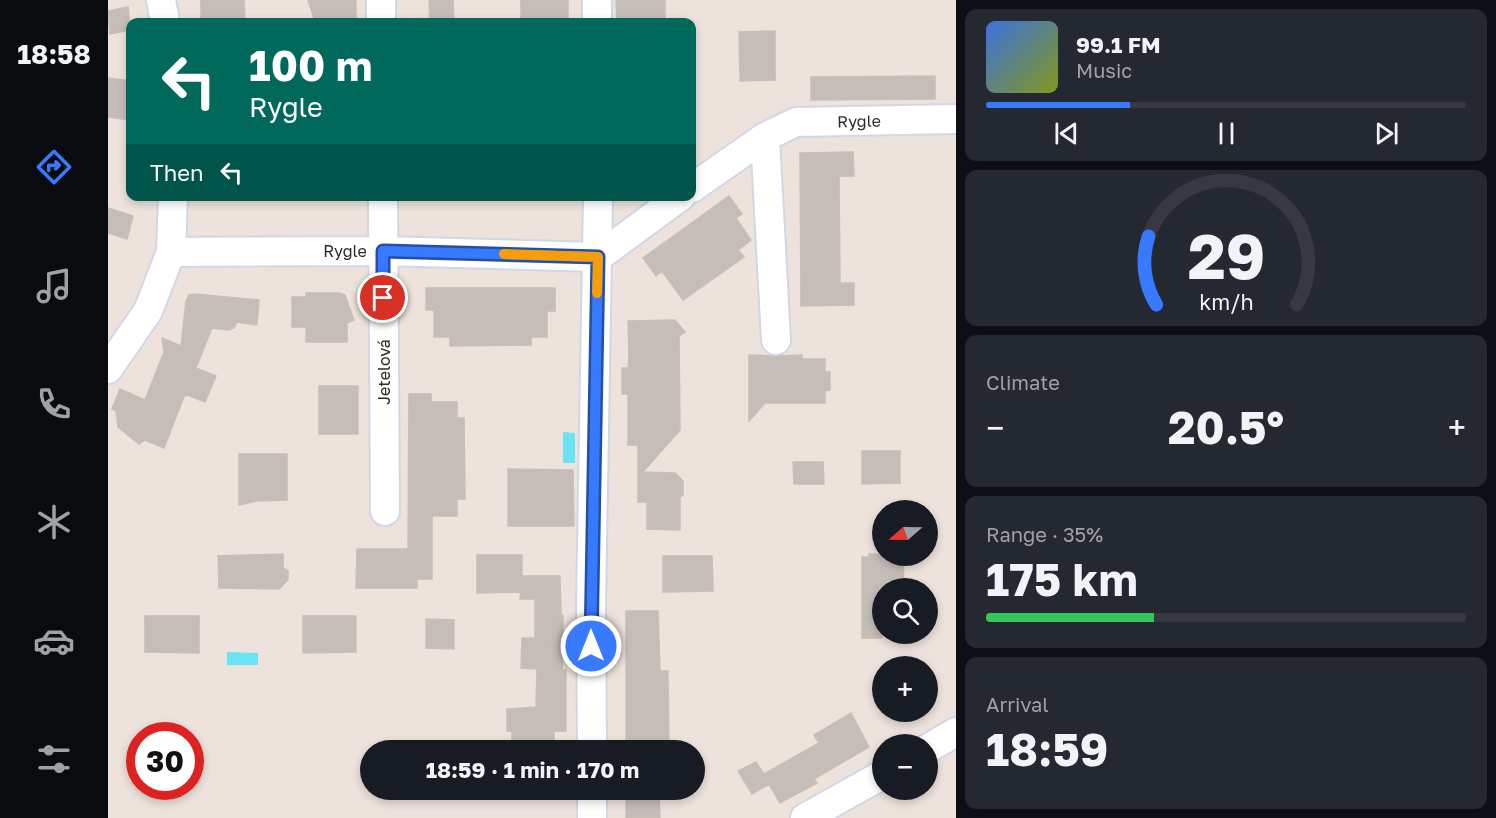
<!DOCTYPE html>
<html lang="en">
<head>
<meta charset="utf-8">
<style>
	:root { --surface:#171b24; --page:#242831; --text:#f1f3f6; --muted:#9ea1a6; --line:#363941; --accent:#3779ff }
	body { margin:0; font-family:"Golos Text",sans-serif; background:var(--page); color:var(--text); height:100vh; display:flex; flex-direction:column; font-size:22px; white-space:nowrap }
	* { box-sizing:border-box; margin:0 }
	p { font-size:20px; color:var(--muted) }
	.icon { flex:none; width:33px; height:33px; fill:none; stroke:currentColor; stroke-width:2; stroke-linecap:round; stroke-linejoin:round }
	.map { position:relative; flex:1; overflow:hidden }
	.sheet { display:flex; flex-direction:column; gap:9px; padding:9px; background:#0d0f14; width:540px }
	.sheet>* { flex:none }
	.hud { position:absolute; left:18px; top:18px; width:570px; height:183px; border-radius:12px; box-shadow:0 3px 9px #0003; background:#00695c; color:#fff; overflow:hidden }
	.needle { width:39px; rotate:250deg }
	.buttons { position:absolute; left:764px; top:500px; display:grid; gap:12px }
	.buttons a { display:grid; place-items:center; width:66px; height:66px; border-radius:50%; background:var(--surface); box-shadow:0 3px 9px #0003; font-size:30px }
	.speed { position:absolute; left:18px; top:722px; display:flex; gap:12px; font-size:30px; font-weight:700; text-align:center }
	.speed>* { display:grid; place-content:center; width:78px; height:78px; border-radius:50%; background:var(--surface); box-shadow:0 3px 9px #0003; line-height:1 }
	.speed .limit { border:9px solid #d22; background:#fff; color:#111 }
	.pin { position:absolute; display:grid; place-items:center; width:51px; height:51px; color:#fff; margin:-26px; border:3px solid #fff; border-radius:50%; box-shadow:0 2px 6px #0007 }
	.me { position:absolute; width:66px; margin:-33px; rotate:0deg; stroke-linejoin:round; filter:drop-shadow(0 0 4px #0008) }
	.turn { display:flex; align-items:center; gap:21px; height:126px; padding:0 24px; font-size:27px }
	.turn .icon { width:78px; height:78px; stroke-width:2.5 }
	.turn b { display:block; font-size:42px; line-height:51px }
	.then { display:flex; align-items:center; height:57px; padding:0 24px; background:#0003; gap:12px; font-size:22px }
	.big { font-size:45px; font-weight:700; line-height:1.1 }
	.sheet .widget { flex:1; display:flex; flex-direction:column; justify-content:center; gap:9px; min-width:0; padding:0 21px; border-radius:12px; background:var(--page) }
	.sheet .dial { align-items:center; gap:0 }
	.dial svg { height:156px; overflow:visible; fill:none; stroke:var(--line); stroke-width:7; stroke-linecap:round; text-anchor:middle }
	.dial text { fill:var(--text); stroke:none }
	.song { display:flex; align-items:center; gap:18px }
	.cover { width:72px; height:72px; border-radius:9px; background:linear-gradient(135deg,hsl(220 70% 55%),hsl(70 70% 35%)) }
	.played { height:6px; border-radius:3px; background:linear-gradient(90deg,var(--accent) 30%,var(--line) 30%) }
	.keys { display:flex; justify-content:space-around; direction:ltr }
	.heat { display:flex; justify-content:space-between; align-items:center; font-size:33px; direction:ltr }
	.charge { height:9px; border-radius:4px; background:linear-gradient(90deg,#34c759 35%,var(--line) 0) }
	.trip { position:absolute; left:252px; top:740px; width:345px; height:60px; border-radius:30px; background:var(--surface); box-shadow:0 3px 9px #0003; font-weight:700; line-height:60px; text-align:center }
	main { display:flex; flex:1; min-height:0 }
	.tab-bar { display:flex; flex-direction:column; width:108px; justify-content:space-around; align-items:center; background:#090b0e; color:var(--muted) }
	.tab-bar .icon { width:42px; height:42px }
	.tab-bar .selected { color:var(--accent) }
	.tab-bar b { font-size:27px; color:var(--text) }
	.map>svg:first-child { display:block }
</style>
</head>
<body>
<main>
<nav class="tab-bar">
<b>18:58</b>
<svg class="icon selected" aria-label="directions" viewBox="0 0 24 24"><path d="M12 3l9 9-9 9-9-9zM9 14v-3h6M13 9l2 2-2 2"/></svg>
<svg class="icon" aria-label="music" viewBox="0 0 24 24"><path d="M9 18V5l10-2v13"/><circle cx="6" cy="18" r="3"/><circle cx="16" cy="16" r="3"/></svg>
<svg class="icon" aria-label="phone" viewBox="0 0 24 24"><path d="M5 4h4l2 5-3 2q2 4 5 5l2-3 5 2v4C11 20 4 13 5 4z"/></svg>
<svg class="icon" aria-label="climate" viewBox="0 0 24 24"><path d="M12 3v18M4 7l16 10M4 17L20 7"/></svg>
<svg class="icon" aria-label="car" viewBox="0 0 24 24"><path d="M5 17H2v-5l4-1 3-4h7l3 4 3 1v5h-3M9 17h6M6 11h13"/><circle cx="7" cy="17" r="2"/><circle cx="17" cy="17" r="2"/></svg>
<svg class="icon" aria-label="filters" viewBox="0 0 24 24"><path d="M4 7h16M4 17h16"/><circle cx="9" cy="7" r="2"/><circle cx="15" cy="17" r="2"/></svg>
</nav>
<div class="map">
<svg width="848" height="818" viewBox="0 0 848 818">
	<rect width="100%" height="100%" fill="#ede3dc"/>
	<path fill="#6ae3f3" d="M455,432l12,1v30h-12z
		M119,652l31,1v12h-31z"/>
	<path fill="#c5bdb8" stroke="#c9bfb5" stroke-width="1.5" d="M93,0h43l1,22h-44z
		M200,0h48v22h-41z
		M321,0h24l1,22h-24z
		M413,0h47v22h-47z
		M508,0h49v22h-48z
		M20,7l2,23 -20,4 -2,-23z
		M667,31v49l-35,1 -1,-49z
		M827,76v23l-124,1v-23z
		M0,78l22,3 -1,39 -21,-3z
		M745,152l1,24h-15l1,107h14v22l-53,1 -1,-153z
		M621,196l13,18 -6,4 15,22 -13,10 6,7 -61,43 -21,-29 -6,5 -13,-18z
		M0,208l25,8 -6,23 -19,-6z
		M318,288h129v23h-8v26h-16v8l-81,1v-9h-16v-27h-8z
		M198,293h33l6,2 9,25 -7,3v19h-41v-15h-14v-30h14z
		M87,294l64,6 -2,25 -20,-3 -3,6 -6,2 -16,-2 -16,40 20,8 -11,26 -20,-8 -21,54 -19,-8 -6,4 -21,-17 -2,-16 -4,-2 8,-20 25,11 19,-48 -2,-14 19,8 5,-45 3,-6z
		M567,320l10,12 -6,4 1,94 -37,42 32,1 8,8v14l-3,2v33l-33,-1v-27h-9v-57h-10v-51h-6v-26h6l1,-10 -1,-37z
		M641,355l27,1 26,-1v4h23v13h5v18l-5,1v12h-60l-16,18z
		M211,386h39v48h-39z
		M301,394h22v8h26v16h7l1,81h-8v17h-25v63h-15v9h-61l1,-39h51z
		M754,451h38v32l-38,1z
		M131,454h48v46l-30,1 -18,4z
		M685,462h30l1,22h-30z
		M400,469l65,1 1,56h-66z
		M175,554v14l5,3v9l-9,9 -60,-1 -1,-32z
		M761,554l34,1 1,33h-25l3,5v45h-20v-81h7z
		M369,555h45v21h38l1,39h2l-1,55h4v61h-12v19h-42v-19h-5v-22l29,-2 1,-38 -16,-1 1,-30h13v-39h-15l1,-7 -44,1z
		M555,556h49l1,35 -50,1z
		M518,611h32l2,60h8l1,79h-43z
		M37,616h54v37l-54,-1z
		M195,616h53v36l-53,1z
		M318,619l28,1v29l-28,-1z
		M743,713l18,34 -55,32 3,4 -37,20 -11,-19 -17,10 -14,-23 18,-9 8,12 55,-31 -5,-8z
		M518,789h26v6h7l1,23h-34z"/>
	<g fill="none" stroke-linecap="round" stroke-linejoin="round">
		<defs>
			<path id="street" d="M53,0l4,22
				M273,0v22
				M489,0v22
				M657,137l11,203
				M584,188l73,-51 31,-15 160,-3
				M275,196l2,315
				M63,252l212,-1 215,6 83,-61
				M0,369l40,-58 23,-59 2,-56
				M819,749l29,-17
				M484,750l-1,-146 7,-408
				M484,789v29
				M697,818l77,-43"/>
		</defs>
		<use href="#street" stroke="#d1d7e4" stroke-width="32"/>
		<use href="#street" stroke="#fff" stroke-width="28"/>
	</g>
	<g fill="none" stroke-linecap="round" stroke-linejoin="round">
		<defs>
			<path id="route" d="M275,298v-47l215,6 -7,389"/>
		</defs>
		<use href="#route" stroke="#244fa6" stroke-width="15"/>
		<use href="#route" stroke="#3779ff" stroke-width="10"/>
		<path stroke="#f59e0b" stroke-width="10" d="M396,254l94,3 -1,36"/>
	</g>
	<g text-anchor="middle" stroke-width="6" stroke-linejoin="round" paint-order="stroke">
		<g font-size="16" fill="#2a2a2a" stroke="#fff">
			<text transform="translate(751 121) rotate(-1)" y="6">Rygle</text>
			<text x="237" y="257">Rygle</text>
			<text transform="translate(276 372) rotate(-90)" y="6">Jetelová</text>
		</g>
	</g>
</svg>
<div class="buttons">
<a><svg class="needle" viewBox="-14 -14 28 28"><path d="M0-13l5 13h-10z" fill="#e53935"/><path d="M0 13l5-13h-10z" fill="#9ea1a6"/></svg></a>
<a><svg class="icon" aria-label="search" viewBox="0 0 24 24"><circle cx="10" cy="10" r="6"/><path d="M15 15l6 6"/></svg></a>
<a>+</a>
<a>−</a>
</div>
<div class="speed"><div class="limit">30</div></div>
<div class="pin" style="left:275px;top:298px;background:#d93025"><svg class="icon" aria-label="arrive" viewBox="0 0 24 24"><path d="M6 21V4h12l-3 4 3 4H6"/></svg></div>
<svg class="me" style="left:483px;top:646px" viewBox="-20 -20 40 40"><circle r="17" fill="#3779ff" stroke="#fff" stroke-width="3"/><path d="M0-11L8 9 0 5-8 9z" fill="#fff"/></svg>
<div class="trip">18:59 · 1 min · 170 m</div>
<div class="hud">
<div class="turn"><svg class="icon" aria-label="left" viewBox="0 0 24 24"><path d="M17 20v-9H6M10 6l-5 5 5 5"/></svg><div><b>100 m</b>Rygle</div></div>
<div class="then">Then<svg class="icon" aria-label="left" viewBox="0 0 24 24"><path d="M17 20v-9H6M10 6l-5 5 5 5"/></svg></div>
</div>
</div>
<section class="sheet">
<div class="widget">
<div class="song"><i class="cover"></i><div><b>99.1 FM</b><p>Music</p></div></div>
<div class="played"></div>
<div class="keys"><svg class="icon" aria-label="previous" viewBox="0 0 24 24"><path d="M18 5L8 12l10 7zM5 5v14"/></svg><svg class="icon" aria-label="pause" viewBox="0 0 24 24"><path d="M8 5v14M16 5v14"/></svg><svg class="icon" aria-label="next" viewBox="0 0 24 24"><path d="M6 5l10 7-10 7zM19 5v14"/></svg></div>
</div>
<div class="widget dial"><svg viewBox="0 0 100 80">
<path d="M14 69A42 42 0 1 1 86 69"/>
<path d="M14 69A42 42 0 0 1 10 34" stroke="#3779ff"/>
<text x="50" y="56" font-size="32" font-weight="700">29</text>
<text x="50" y="72" font-size="11">km/h</text>
</svg></div>
<div class="widget"><p>Climate</p>
<div class="heat"><a>−</a><b class="big">20.5°</b><a>+</a></div>
</div>
<div class="widget"><p>Range · 35%</p><b class="big">175 km</b><div class="charge"></div></div>
<div class="widget"><p>Arrival</p><b class="big">18:59</b></div>
</section>
</main>
</body>
</html>
